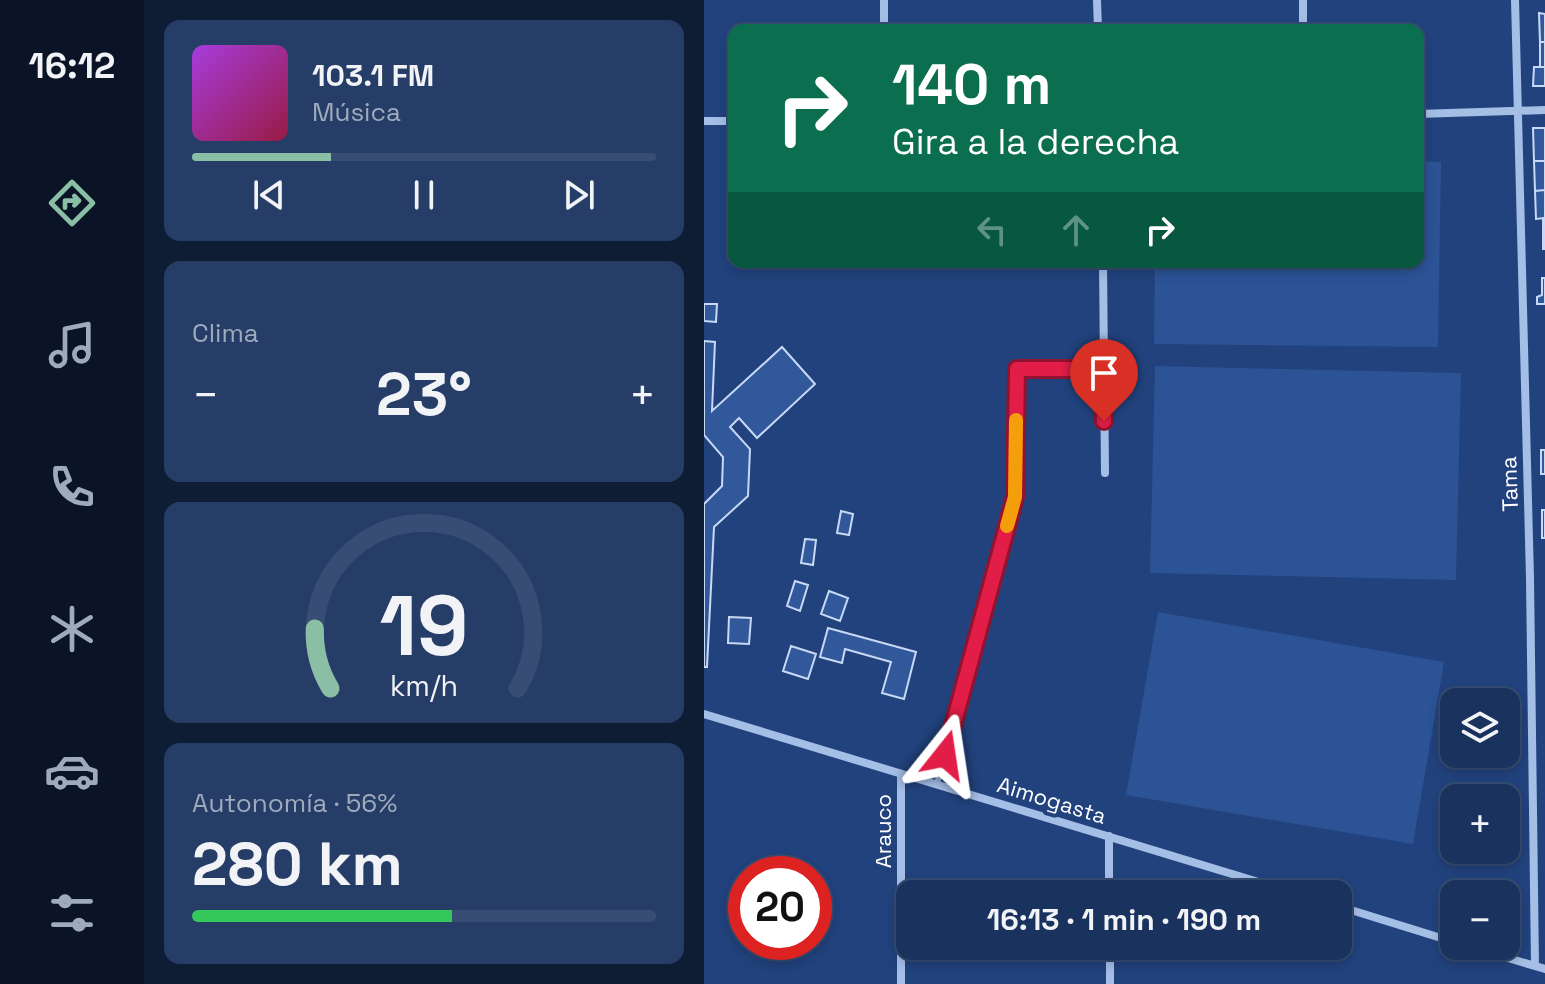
<!DOCTYPE html>
<html lang="es">
<head>
<meta charset="utf-8">
<style>
	:root { --surface:#19325e; --page:#263e67; --text:#f1f3f6; --muted:#9faabc; --line:#374d73; --accent:#8abfa5 }
	body { margin:0; font-family:"Space Grotesk",sans-serif; background:var(--page); color:var(--text); height:100vh; display:flex; flex-direction:column; font-size:30px; white-space:nowrap }
	* { box-sizing:border-box; margin:0 }
	p { font-size:26px; color:var(--muted) }
	.icon { flex:none; width:44px; height:44px; fill:none; stroke:currentColor; stroke-width:2; stroke-linecap:round; stroke-linejoin:round }
	.map { position:relative; flex:1; overflow:hidden }
	.side { display:flex; flex-direction:column; gap:20px; padding:20px; background:#0e1c34; width:560px }
	.side>* { flex:none }
	.guide { position:absolute; left:24px; top:24px; width:696px; height:244px; border-radius:16px; box-shadow:0 4px 12px #0003,0 0 0 2px var(--line); background:#0b6e4f; color:#fff; overflow:hidden }
	.controls { position:absolute; left:736px; top:688px; display:grid; gap:16px }
	.controls a { display:grid; place-items:center; width:80px; height:80px; border-radius:16px; background:var(--surface); box-shadow:0 4px 12px #0003,0 0 0 2px var(--line); font-size:40px }
	.speed { position:absolute; left:24px; top:856px; display:flex; gap:16px; font-size:40px; font-weight:700; text-align:center }
	.speed>* { display:grid; place-content:center; width:104px; height:104px; border-radius:50%; background:var(--surface); box-shadow:0 4px 12px #0003,0 0 0 2px var(--line); line-height:1 }
	.speed .limit { border:12px solid #d22; background:#fff; color:#111 }
	.pin { position:absolute; display:grid; place-items:center; width:68px; height:68px; color:#fff; margin:-82px -34px; border-radius:50% 50% 50% 0; rotate:-45deg; box-shadow:0 0 8px #0007 }
	.pin .icon { rotate:45deg }
	.me { position:absolute; width:88px; margin:-44px; rotate:15deg; stroke-linejoin:round; filter:drop-shadow(0 0 6px #0008) }
	.turn { display:flex; align-items:center; gap:28px; height:168px; padding:0 32px; font-size:36px }
	.turn .icon { width:104px; height:104px; stroke-width:2.5 }
	.turn b { display:block; font-size:56px; line-height:68px }
	.lanes { display:flex; align-items:center; height:76px; padding:0 32px; background:#0003; justify-content:center; gap:40px; direction:ltr }
	.lanes .off { opacity:.35 }
	.big { font-size:60px; font-weight:800; line-height:1.1 }
	.side .tile { flex:1; display:flex; flex-direction:column; justify-content:center; gap:12px; min-width:0; padding:0 28px; border-radius:16px; background:var(--page) }
	.side .dial { align-items:center; gap:0 }
	.dial svg { height:208px; overflow:visible; fill:none; stroke:var(--line); stroke-width:7; stroke-linecap:round; text-anchor:middle }
	.dial text { fill:var(--text); stroke:none }
	.song { display:flex; align-items:center; gap:24px }
	.cover { width:96px; height:96px; border-radius:12px; background:linear-gradient(135deg,hsl(280 70% 55%),hsl(340 70% 35%)) }
	.played { height:8px; border-radius:4px; background:linear-gradient(90deg,var(--accent) 30%,var(--line) 30%) }
	.keys { display:flex; justify-content:space-around; direction:ltr }
	.heat { display:flex; justify-content:space-between; align-items:center; font-size:44px; direction:ltr }
	.charge { height:12px; border-radius:6px; background:linear-gradient(90deg,#34c759 56%,var(--line) 0) }
	.trip { position:absolute; left:192px; top:880px; width:456px; height:80px; border-radius:16px; background:var(--surface); box-shadow:0 4px 12px #0003,0 0 0 2px var(--line); font-weight:800; line-height:80px; text-align:center }
	main { display:flex; flex:1; min-height:0 }
	.menu { display:flex; flex-direction:column; width:144px; justify-content:space-around; align-items:center; background:#0a1426; color:var(--muted) }
	.menu .icon { width:56px; height:56px }
	.menu .current { color:var(--accent) }
	.menu b { font-size:36px; color:var(--text) }
	.map>svg:first-child { display:block }
</style>
</head>
<body>
<main>
<nav class="menu">
<b>16:12</b>
<svg class="icon current" aria-label="directions" viewBox="0 0 24 24"><path d="M12 3l9 9-9 9-9-9zM9 14v-3h6M13 9l2 2-2 2"/></svg>
<svg class="icon" aria-label="music" viewBox="0 0 24 24"><path d="M9 18V5l10-2v13"/><circle cx="6" cy="18" r="3"/><circle cx="16" cy="16" r="3"/></svg>
<svg class="icon" aria-label="phone" viewBox="0 0 24 24"><path d="M5 4h4l2 5-3 2q2 4 5 5l2-3 5 2v4C11 20 4 13 5 4z"/></svg>
<svg class="icon" aria-label="climate" viewBox="0 0 24 24"><path d="M12 3v18M4 7l16 10M4 17L20 7"/></svg>
<svg class="icon" aria-label="car" viewBox="0 0 24 24"><path d="M5 17H2v-5l4-1 3-4h7l3 4 3 1v5h-3M9 17h6M6 11h13"/><circle cx="7" cy="17" r="2"/><circle cx="17" cy="17" r="2"/></svg>
<svg class="icon" aria-label="filters" viewBox="0 0 24 24"><path d="M4 7h16M4 17h16"/><circle cx="9" cy="7" r="2"/><circle cx="15" cy="17" r="2"/></svg>
</nav>
<section class="side">
<div class="tile">
<div class="song"><i class="cover"></i><div><b>103.1 FM</b><p>Música</p></div></div>
<div class="played"></div>
<div class="keys"><svg class="icon" aria-label="previous" viewBox="0 0 24 24"><path d="M18 5L8 12l10 7zM5 5v14"/></svg><svg class="icon" aria-label="pause" viewBox="0 0 24 24"><path d="M8 5v14M16 5v14"/></svg><svg class="icon" aria-label="next" viewBox="0 0 24 24"><path d="M6 5l10 7-10 7zM19 5v14"/></svg></div>
</div>
<div class="tile"><p>Clima</p>
<div class="heat"><a>−</a><b class="big">23°</b><a>+</a></div>
</div>
<div class="tile dial"><svg viewBox="0 0 100 80">
<path d="M14 69A42 42 0 1 1 86 69"/>
<path d="M14 69A42 42 0 0 1 8 46" stroke="#8abfa5"/>
<text x="50" y="56" font-size="32" font-weight="700">19</text>
<text x="50" y="72" font-size="11">km/h</text>
</svg></div>
<div class="tile"><p>Autonomía · 56%</p><b class="big">280 km</b><div class="charge"></div></div>
</section>
<div class="map">
<svg width="841" height="984" viewBox="0 0 841 984">
	<rect width="100%" height="100%" fill="#21427d"/>
	<path fill="#2b5395" d="M714,161l23,1 -3,185 -284,-3 1,-82h263z
		M451,366l306,7 -5,207 -306,-7z
		M454,612l286,50 -31,182 -287,-49z"/>
	<path fill="#31589a" stroke="#c8d9f5" stroke-width="2" d="M835,13l6,1v28h-5z
		M836,42h5v25h-5z
		M830,67h11v19h-12z
		M829,128h12v33h-11z
		M830,161h11v29l-10,1z
		M841,190v28l-9,1 -1,-28z
		M839,218h2v31h-2z
		M838,278h3v26h-8v-7l5,-2z
		M0,304h13l-1,18 -12,-1z
		M0,341l11,1 -3,69 70,-64 33,37 -58,54 -18,-20 -9,9 20,22 -2,47 -34,31 -7,140h-3v-163l18,-18 1,-29 -19,-22z
		M837,450h4v24h-4z
		M838,510h3v28h-3z
		M137,511l12,3 -4,21 -12,-2z
		M101,539l11,1 -3,25 -12,-2z
		M91,581l13,4 -8,26 -13,-5z
		M125,591l19,7 -8,23 -19,-7z
		M25,617l22,1 -2,26 -21,-1z
		M124,628l88,24 -12,47 -22,-6 9,-31 -46,-13 -3,14 -22,-6z
		M87,646l25,8 -8,25 -25,-8z"/>
	<g fill="none" stroke-linecap="round" stroke-linejoin="round">
		<path stroke="#a5bee6" stroke-width="6" d="M233,784l78,-287 2,-128h87"/>
		<path stroke="#a5bee6" stroke-width="8" d="M180,0v30
			M393,0l1,30
			M599,0v30
			M811,0l15,578 5,388
			M714,114l127,-4
			M0,121h30
			M399,262l2,211
			M0,714l594,180
			M405,836v58
			M634,906l116,36
			M406,946v38
			M764,946l77,23
			M197,984v-209"/>
	</g>
	<g fill="none" stroke-linecap="round" stroke-linejoin="round">
		<defs>
			<path id="route" d="M241,755l70,-258 2,-128h87v52"/>
		</defs>
		<use href="#route" stroke="#92132f" stroke-width="20"/>
		<use href="#route" stroke="#e11d48" stroke-width="14"/>
		<path stroke="#f59e0b" stroke-width="14" d="M303,526l8,-29 1,-77"/>
	</g>
	<g text-anchor="middle" stroke-width="8" stroke-linejoin="round" paint-order="stroke">
		<g font-size="22" fill="#fff" stroke="#21427d">
			<text transform="translate(805 484) rotate(-92)" y="8">Tama</text>
			<text transform="translate(348 800) rotate(17)" y="8">Aimogasta</text>
			<text transform="translate(179 831) rotate(-90)" y="8">Arauco</text>
		</g>
	</g>
</svg>
<div class="controls">
<a><svg class="icon" aria-label="layers" viewBox="0 0 24 24"><path d="M12 4l9 5-9 5-9-5zM3 14l9 5 9-5"/></svg></a>
<a>+</a>
<a>−</a>
</div>
<div class="speed"><div class="limit">20</div></div>
<div class="pin" style="left:400px;top:421px;background:#d93025"><svg class="icon" aria-label="arrive" viewBox="0 0 24 24"><path d="M6 21V4h12l-3 4 3 4H6"/></svg></div>
<svg class="me" style="left:241px;top:755px" viewBox="-20 -20 40 40"><path d="M0-17L14 15 0 8-14 15z" fill="#e11d48" stroke="#fff" stroke-width="4"/></svg>
<div class="trip">16:13 · 1 min · 190 m</div>
<div class="guide">
<div class="turn"><svg class="icon" aria-label="right" viewBox="0 0 24 24"><path d="M7 20v-9h11M14 6l5 5-5 5"/></svg><div><b>140 m</b>Gira a la derecha</div></div>
<div class="lanes"><svg class="icon off" aria-label="left" viewBox="0 0 24 24"><path d="M17 20v-9H6M10 6l-5 5 5 5"/></svg><svg class="icon off" aria-label="ahead" viewBox="0 0 24 24"><path d="M12 20V5M6 11l6-6 6 6"/></svg><svg class="icon" aria-label="right" viewBox="0 0 24 24"><path d="M7 20v-9h11M14 6l5 5-5 5"/></svg></div>
</div>
</div>
</main>
</body>
</html>
